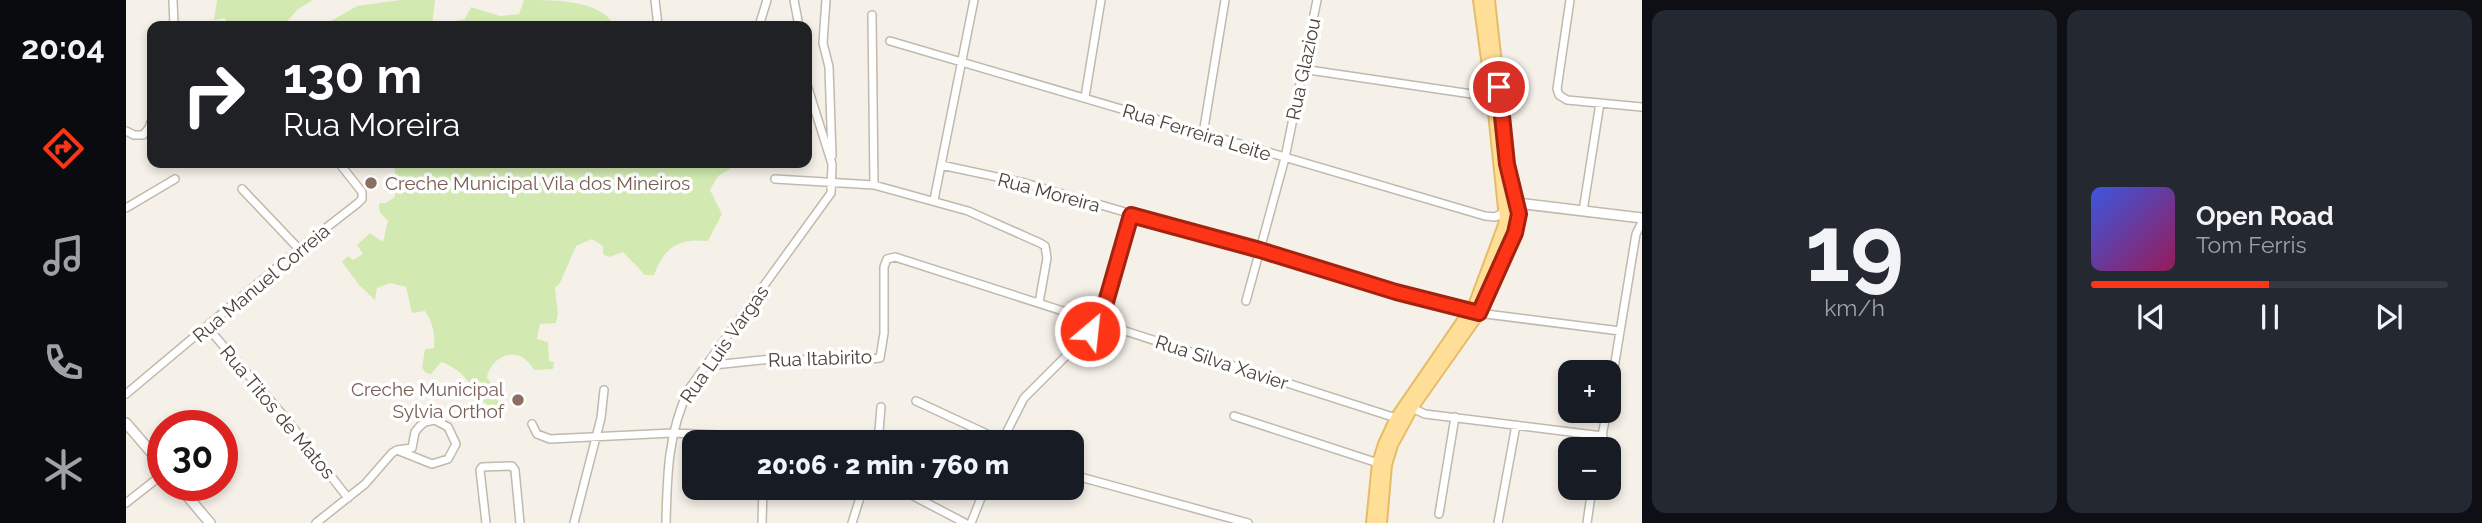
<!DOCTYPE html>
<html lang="pt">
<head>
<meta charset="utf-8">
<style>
	:root { --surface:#171b24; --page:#242831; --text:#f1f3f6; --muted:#9ea1a6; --line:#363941; --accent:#fe3417 }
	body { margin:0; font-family:Raleway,sans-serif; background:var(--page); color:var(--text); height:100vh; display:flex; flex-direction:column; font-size:26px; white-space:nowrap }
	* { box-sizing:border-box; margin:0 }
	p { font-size:23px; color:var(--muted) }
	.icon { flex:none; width:38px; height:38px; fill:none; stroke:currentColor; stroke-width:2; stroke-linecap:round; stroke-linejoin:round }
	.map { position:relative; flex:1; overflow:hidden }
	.sheet { display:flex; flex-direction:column; gap:10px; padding:10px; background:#0d0f14; width:840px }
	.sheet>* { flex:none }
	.guide { position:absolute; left:21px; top:21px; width:665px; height:147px; border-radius:14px; box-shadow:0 4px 10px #0003; background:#202124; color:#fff; overflow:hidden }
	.buttons { position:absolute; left:1432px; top:360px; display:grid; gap:14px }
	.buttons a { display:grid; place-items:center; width:63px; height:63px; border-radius:14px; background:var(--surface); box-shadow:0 4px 10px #0003; font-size:35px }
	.speed { position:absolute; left:21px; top:410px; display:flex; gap:14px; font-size:35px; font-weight:700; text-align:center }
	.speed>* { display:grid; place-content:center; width:91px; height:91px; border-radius:50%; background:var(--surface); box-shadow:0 4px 10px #0003; line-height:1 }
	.speed .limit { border:10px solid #d22; background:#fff; color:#111 }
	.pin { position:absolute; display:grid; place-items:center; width:60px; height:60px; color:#fff; margin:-30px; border:4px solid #fff; border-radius:50%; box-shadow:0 2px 7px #0007 }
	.me { position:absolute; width:77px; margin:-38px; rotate:28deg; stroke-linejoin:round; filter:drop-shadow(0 0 5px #0008) }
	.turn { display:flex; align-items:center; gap:24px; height:147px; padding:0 21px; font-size:32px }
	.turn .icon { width:91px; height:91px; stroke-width:2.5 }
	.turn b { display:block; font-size:49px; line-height:60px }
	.sheet .tile { flex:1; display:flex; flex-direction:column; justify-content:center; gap:10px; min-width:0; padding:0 24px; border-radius:14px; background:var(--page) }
	.sheet .dial { align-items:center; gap:0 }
	.dial b { font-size:91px; line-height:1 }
	.song { display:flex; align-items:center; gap:21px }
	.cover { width:84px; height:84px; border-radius:10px; background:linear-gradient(135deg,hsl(230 70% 55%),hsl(330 70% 35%)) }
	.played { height:7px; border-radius:4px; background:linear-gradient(90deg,var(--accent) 50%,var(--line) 50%) }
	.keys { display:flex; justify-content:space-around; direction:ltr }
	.sheet .tiles { flex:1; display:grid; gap:10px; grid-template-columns:repeat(2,1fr) }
	.trip { position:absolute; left:556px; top:430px; width:402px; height:70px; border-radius:14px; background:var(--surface); box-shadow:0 4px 10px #0003; font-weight:800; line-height:70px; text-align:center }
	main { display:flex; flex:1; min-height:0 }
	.tabs { display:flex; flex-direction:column; width:126px; justify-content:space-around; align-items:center; background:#090b0e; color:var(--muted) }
	.tabs .icon { width:49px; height:49px }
	.tabs .active { color:var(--accent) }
	.tabs b { font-size:32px; color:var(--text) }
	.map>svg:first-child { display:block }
</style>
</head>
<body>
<main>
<nav class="tabs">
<b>20:04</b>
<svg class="icon active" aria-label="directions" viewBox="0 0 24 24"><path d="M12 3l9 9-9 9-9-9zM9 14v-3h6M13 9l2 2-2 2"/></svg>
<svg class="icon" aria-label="music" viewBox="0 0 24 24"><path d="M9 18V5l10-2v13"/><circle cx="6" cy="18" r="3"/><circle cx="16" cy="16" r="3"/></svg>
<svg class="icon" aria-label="phone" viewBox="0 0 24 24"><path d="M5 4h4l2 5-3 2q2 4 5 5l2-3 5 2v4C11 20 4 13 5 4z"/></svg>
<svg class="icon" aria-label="climate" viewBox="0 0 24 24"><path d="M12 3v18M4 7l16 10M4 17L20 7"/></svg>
</nav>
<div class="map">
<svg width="1516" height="523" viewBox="0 0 1516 523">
	<rect width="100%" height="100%" fill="#f5f1e9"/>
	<path fill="#d2eab2" d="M91,0h96l-15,9 -15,17h-55l-3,-8 -11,2z
		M274,0h35l-3,26h-110l35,-20z
		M398,0c32,0 77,0 91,26h-171l2,-3 19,-4 6,-12 29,9 19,-2z
		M269,163h334l1,6 -12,7 -8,14 12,24 -14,27c-29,-3 -44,6 -54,34h-9l-22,-23 -14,5 -6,-3v-8l-11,-7 -16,7 -16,37 -5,5 3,27 -2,8 -16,1 -3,15 11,3 1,19 5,1 -1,7 -18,1c-3,-3 -8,-10 -13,-13 -16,-8 -33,6 -35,21l10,12 3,28 -8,-10 -21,-15 -2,-4 2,-3c-6,-11 -19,-21 -30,-24l-10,12 -5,-1 -4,-5 3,-19 9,-1c1,-14 -1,-25 -9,-37l-13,2 -6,-26 -16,-4 -13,5 -2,12 -15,-14 -18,-24 6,-6 5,4 10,-6 -6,-9 13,-12 13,9 5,-21c-5,-6 -12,-10 -8,-18h6l9,-6z"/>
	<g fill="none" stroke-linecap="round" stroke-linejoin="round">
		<defs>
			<path id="minor" d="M47,0l1,26
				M529,0l3,26
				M668,0l5,26
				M700,0l-3,43 6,24 3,89
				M1444,0l-13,89 2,6 8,5 75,7
				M746,15l2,170
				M633,26l8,-26
				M764,41l595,175 10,1 10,-5
				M1176,69l190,28
				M959,97l16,-97
				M0,131l8,4h9l6,-7 3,-9
				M1077,134l22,-134
				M815,165l84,18 445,129 150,19
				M649,179l99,6 94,26 72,32 5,3 2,12 -8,45
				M116,189l57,60
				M808,200l40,-200
				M0,208l49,-29
				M1457,211l17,-108
				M1120,301l39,-143 32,-158
				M82,328l80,93 60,77
				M578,366l68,-7 78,2 30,-3 4,-25v-66l3,-8 8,-2 501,161
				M0,394l173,-145 59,-46 4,-4v-7l-23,-29
				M790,401l86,40
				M1482,405l28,-171 6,-12
				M1286,408l13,6 178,22
				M1108,416l144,47
				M406,424l5,10 13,5 122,-6 69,3 13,7
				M754,437l14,6
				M752,443l3,-36
				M875,443l23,-45 55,-55 22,-28 30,-100
				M1473,450l8,-39
				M947,475l175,48
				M772,488l67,35
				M0,503l37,-29
				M1313,514l16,-97
				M190,523l49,-39 27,-31 5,-3 15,-2 3,-16 5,-6 5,-4 10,-2 13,7 8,17 -8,15 -16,5 -35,-14
				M360,523l-6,-53 2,-3 30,-1 3,4 5,53
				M448,523l27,-105 3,-28
				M540,523c1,-47 2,-91 23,-134l142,-196 1,-29 -25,-79
				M636,523l1,-35
				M726,523l11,-35
				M845,523l14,-35
				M1372,523l18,-98
				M1461,523l5,-35"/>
			<path id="tertiary" d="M1379,212l12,-9 125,15
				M0,423l37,43
				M52,485l32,38"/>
			<path id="primary" d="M1246,523l6,-60 6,-19 12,-26 79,-115 29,-78 1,-7 -12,-115 -14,-103
				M1255,523l5,-58 6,-20 20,-37 67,-95 39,-90c3,-19 -8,-39 -11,-58l-18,-165"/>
		</defs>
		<use href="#minor" stroke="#c1b9ab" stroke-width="10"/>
		<use href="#tertiary" stroke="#c1b9ab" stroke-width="12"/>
		<use href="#primary" stroke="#e7bc66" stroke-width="14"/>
		<use href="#minor" stroke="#fff" stroke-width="7"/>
		<use href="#tertiary" stroke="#fff" stroke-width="9"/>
		<use href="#primary" stroke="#ffdf98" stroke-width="10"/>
	</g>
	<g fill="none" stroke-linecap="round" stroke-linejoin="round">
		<defs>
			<path id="route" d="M964,331l14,-22 27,-94 129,35 136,42 83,21 36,-80 4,-19 -12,-50 -8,-77"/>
		</defs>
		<use href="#route" stroke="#a5220f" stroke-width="18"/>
		<use href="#route" stroke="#fe3417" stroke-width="12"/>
	</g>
	<g fill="#8d6e63" stroke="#fff" stroke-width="2.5">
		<circle cx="245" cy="183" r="7"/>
		<circle cx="392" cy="400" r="7"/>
	</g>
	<g text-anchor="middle" stroke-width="7" stroke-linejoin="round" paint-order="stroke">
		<g font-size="19" fill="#494237" stroke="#fff">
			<text transform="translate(1177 69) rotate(-78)" y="7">Rua Glaziou</text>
			<text transform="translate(1071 132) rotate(17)" y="7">Rua Ferreira Leite</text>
			<text transform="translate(923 192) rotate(15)" y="7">Rua Moreira</text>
			<text transform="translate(135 283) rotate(-40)" y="7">Rua Manuel Correia</text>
			<text transform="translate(598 344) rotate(-55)" y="7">Rua Luis Vargas</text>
			<text transform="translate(694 358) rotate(-2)" y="7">Rua Itabirito</text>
			<text transform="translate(1096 362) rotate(18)" y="7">Rua Silva Xavier</text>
			<text transform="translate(152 412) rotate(50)" y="7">Rua Titos de Matos</text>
		</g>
		<g font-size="19" fill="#785e54" stroke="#fff" text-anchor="start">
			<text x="259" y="190">Creche Municipal Vila dos Mineiros</text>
			<text x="378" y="396" text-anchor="end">Creche Municipal<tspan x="378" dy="22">Sylvia Orthof</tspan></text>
		</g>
	</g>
</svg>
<div class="buttons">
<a>+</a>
<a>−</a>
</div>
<div class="speed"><div class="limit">30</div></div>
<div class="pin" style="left:1373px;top:87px;background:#d93025"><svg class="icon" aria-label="arrive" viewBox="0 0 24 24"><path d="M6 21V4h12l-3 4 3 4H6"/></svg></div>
<svg class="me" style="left:964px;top:331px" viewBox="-20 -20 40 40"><circle r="17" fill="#fe3417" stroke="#fff" stroke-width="3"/><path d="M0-11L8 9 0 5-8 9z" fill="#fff"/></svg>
<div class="trip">20:06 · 2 min · 760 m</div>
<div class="guide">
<div class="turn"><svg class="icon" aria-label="right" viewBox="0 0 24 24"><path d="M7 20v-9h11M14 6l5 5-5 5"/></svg><div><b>130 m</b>Rua Moreira</div></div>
</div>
</div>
<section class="sheet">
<div class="tiles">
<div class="tile dial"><b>19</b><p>km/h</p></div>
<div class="tile">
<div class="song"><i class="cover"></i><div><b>Open Road</b><p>Tom Ferris</p></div></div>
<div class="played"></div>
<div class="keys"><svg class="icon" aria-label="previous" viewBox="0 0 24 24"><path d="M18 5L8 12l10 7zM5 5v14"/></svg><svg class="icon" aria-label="pause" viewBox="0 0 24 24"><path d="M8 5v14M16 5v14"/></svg><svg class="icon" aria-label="next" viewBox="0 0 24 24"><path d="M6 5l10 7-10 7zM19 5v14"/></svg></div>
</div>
</div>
</section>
</main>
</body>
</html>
